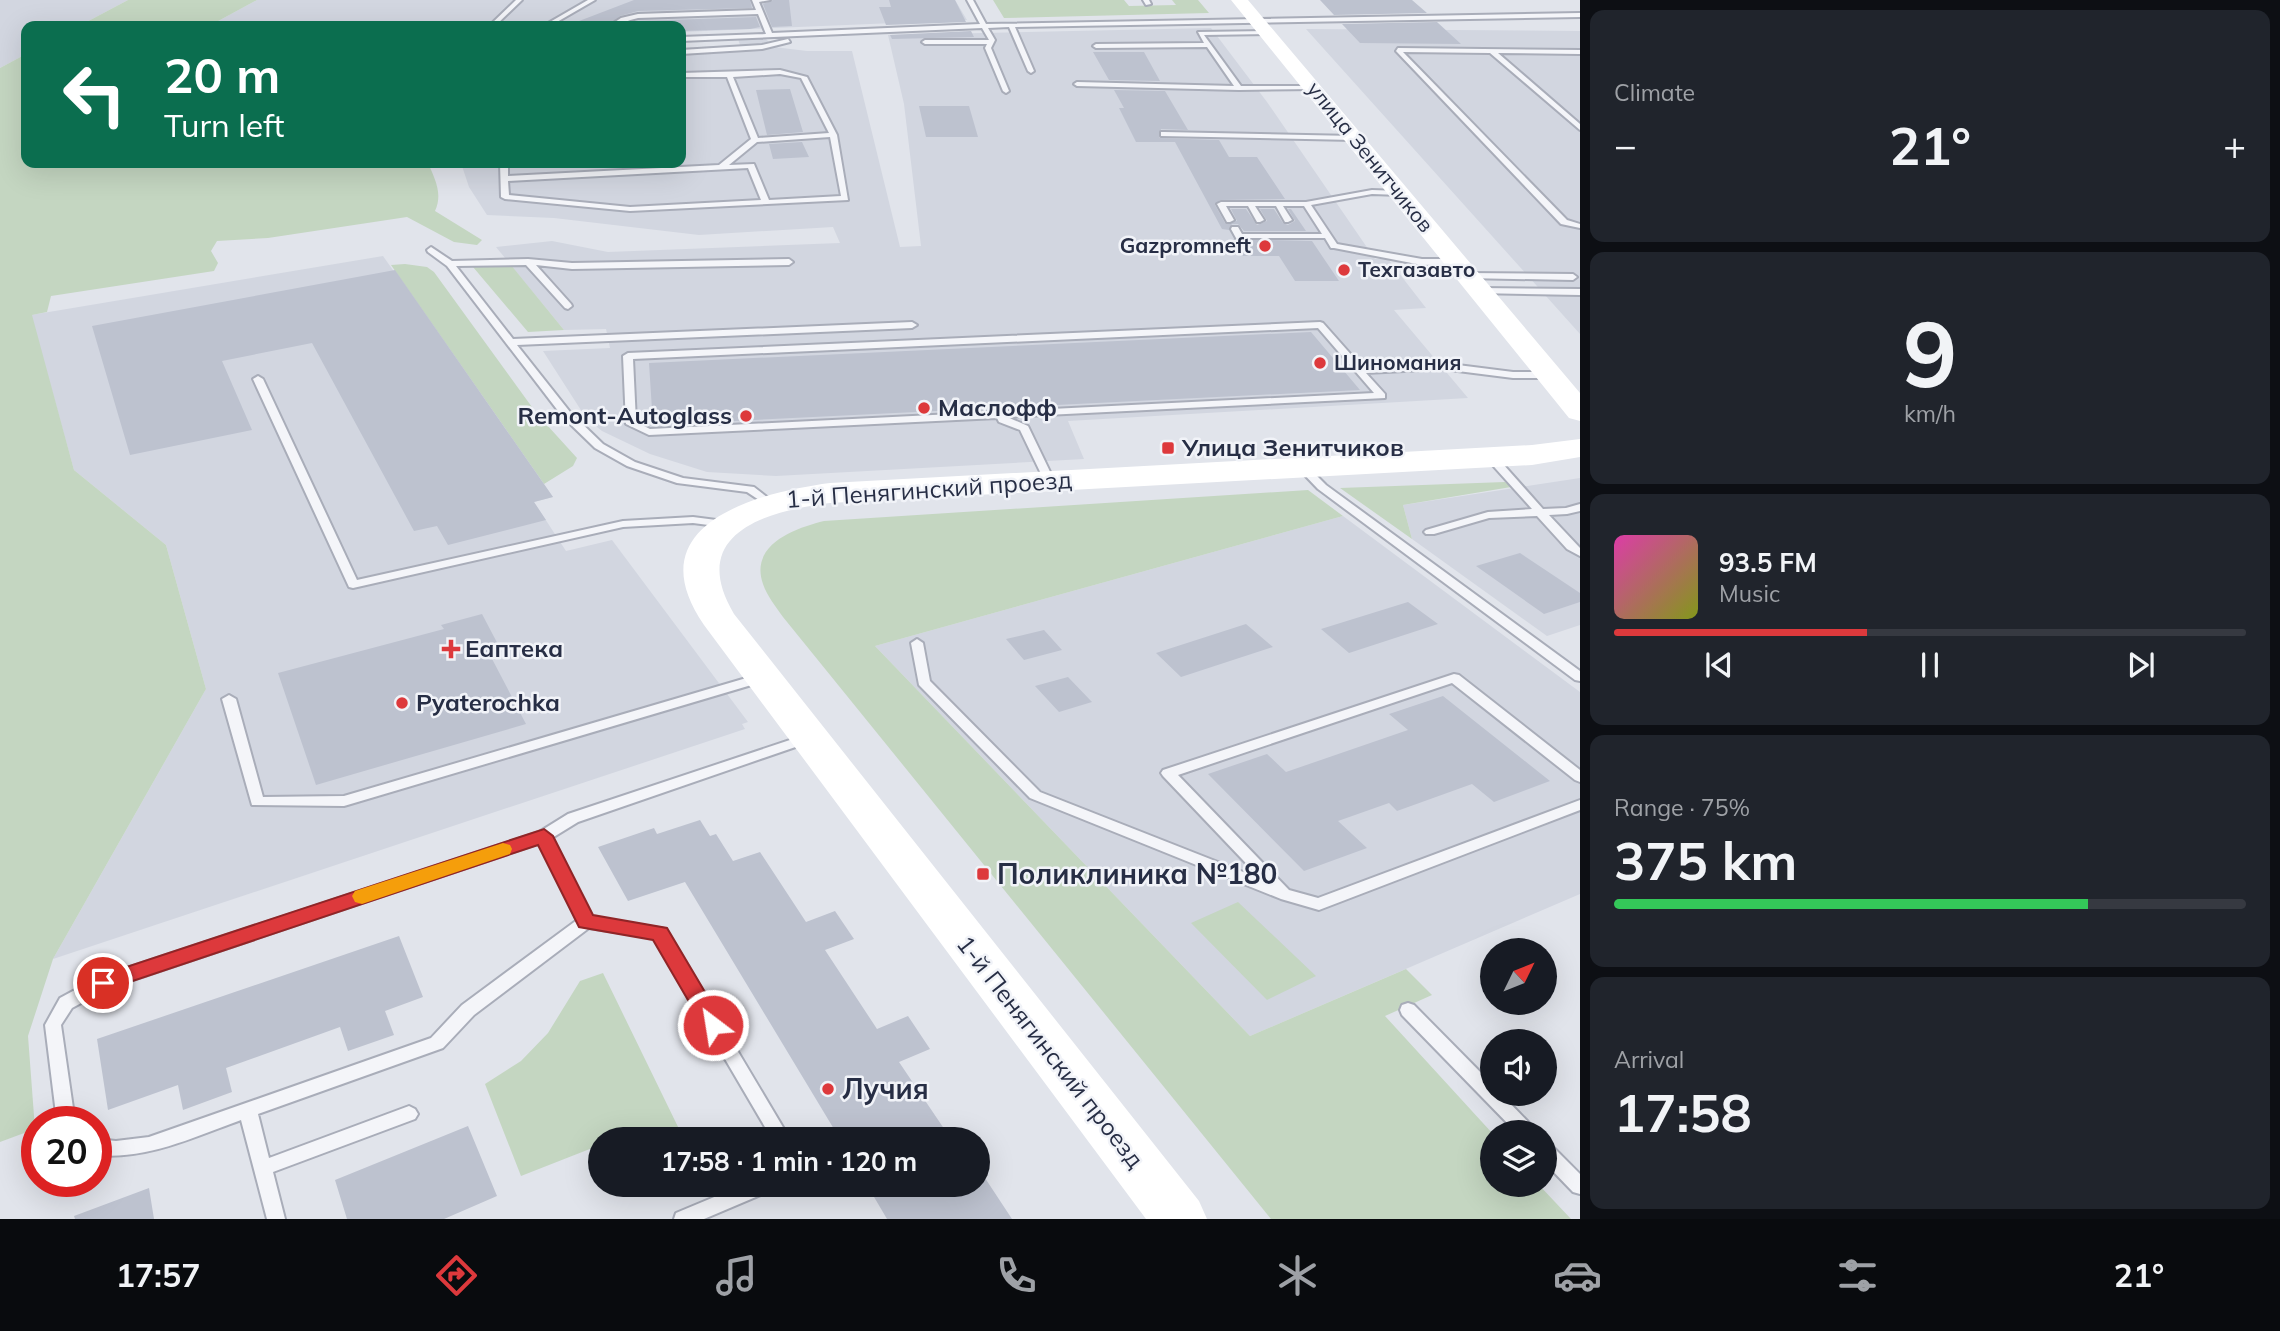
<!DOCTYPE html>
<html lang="en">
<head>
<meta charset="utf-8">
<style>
	:root { --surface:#171b24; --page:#20242c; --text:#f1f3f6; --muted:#9ea1a6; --line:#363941; --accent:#dd393c }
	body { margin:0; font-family:Mulish,sans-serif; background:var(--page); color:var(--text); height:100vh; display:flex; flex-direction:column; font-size:26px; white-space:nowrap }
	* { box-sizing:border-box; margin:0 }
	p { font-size:23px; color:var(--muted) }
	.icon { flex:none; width:38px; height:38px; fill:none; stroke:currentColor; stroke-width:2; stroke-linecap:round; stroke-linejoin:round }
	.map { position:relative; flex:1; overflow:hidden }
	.sheet { display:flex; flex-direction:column; gap:10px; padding:10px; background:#0d0f14; width:700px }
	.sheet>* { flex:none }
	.hud { position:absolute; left:21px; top:21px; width:665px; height:147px; border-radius:14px; box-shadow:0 7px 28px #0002; background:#0b6e4f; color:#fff; overflow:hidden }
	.needle { width:46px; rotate:47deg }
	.tools { position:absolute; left:1480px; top:938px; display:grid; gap:14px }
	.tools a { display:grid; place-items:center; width:77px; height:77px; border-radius:50%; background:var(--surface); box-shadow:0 7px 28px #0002; font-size:35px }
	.speed { position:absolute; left:21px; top:1106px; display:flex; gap:14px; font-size:35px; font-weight:700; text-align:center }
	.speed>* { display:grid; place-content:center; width:91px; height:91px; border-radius:50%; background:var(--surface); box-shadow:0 7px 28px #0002; line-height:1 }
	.speed .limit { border:10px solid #d22; background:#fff; color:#111 }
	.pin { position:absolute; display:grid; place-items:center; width:60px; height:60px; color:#fff; margin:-30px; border:4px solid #fff; border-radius:50%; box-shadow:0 2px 7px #0007 }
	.me { position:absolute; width:77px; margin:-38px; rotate:329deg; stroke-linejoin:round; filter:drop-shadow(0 0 5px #0008) }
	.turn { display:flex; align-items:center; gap:24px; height:147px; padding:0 28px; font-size:32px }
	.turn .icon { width:91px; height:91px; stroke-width:2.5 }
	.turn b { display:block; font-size:49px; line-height:60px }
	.big { font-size:52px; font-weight:700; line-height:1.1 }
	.sheet .tile { flex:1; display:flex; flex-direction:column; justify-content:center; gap:10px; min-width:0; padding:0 24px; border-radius:14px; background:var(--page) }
	.sheet .dial { align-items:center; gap:0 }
	.dial b { font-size:91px; line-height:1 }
	.song { display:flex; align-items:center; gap:21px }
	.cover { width:84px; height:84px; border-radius:10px; background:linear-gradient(135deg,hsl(320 70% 55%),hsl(70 70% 35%)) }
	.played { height:7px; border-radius:4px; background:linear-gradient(90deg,var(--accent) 40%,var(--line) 40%) }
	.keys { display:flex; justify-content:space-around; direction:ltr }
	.heat { display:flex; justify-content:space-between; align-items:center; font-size:38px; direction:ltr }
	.charge { height:10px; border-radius:5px; background:linear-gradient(90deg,#34c759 75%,var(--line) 0) }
	.trip { position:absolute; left:588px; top:1127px; width:402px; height:70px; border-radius:35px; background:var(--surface); box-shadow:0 7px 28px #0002; font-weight:700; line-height:70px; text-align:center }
	.menu { display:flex; height:112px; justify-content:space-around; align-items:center; background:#090b0e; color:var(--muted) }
	.menu .icon { width:49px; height:49px }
	.menu .current { color:var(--accent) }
	.menu b { font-size:32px; color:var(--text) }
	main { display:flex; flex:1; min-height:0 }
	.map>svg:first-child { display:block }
</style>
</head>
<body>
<main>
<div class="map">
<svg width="1580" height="1219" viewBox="0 0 1580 1219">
	<rect width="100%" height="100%" fill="#e1e4eb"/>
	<path fill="#d2d6e0" d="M0,0h128l-49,26h-53v28l-26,14z
		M257,0h698l12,20 -286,12v-6h-472z
		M1211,28l56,74 108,157h13l38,49 -32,2 74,88 -400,23 16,38 -308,17 -69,-4 -57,-18 -48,-23 -16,-13 -43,-67 67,-3 -4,-19 -42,1 -68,-83 56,-6 56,11 232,-9 -7,-16 -134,8 -145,-17 -67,-3 -18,-28 -8,-24h220v-115l59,-3 -2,-6 27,-1 9,9 33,4h45l48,196 21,-1 -17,-142 -16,-69z
		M1306,29l274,2v303l-52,-58z
		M383,256l170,241 -19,5 32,49 46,-11 136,182 -6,2 3,5 -692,230 153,-270 -40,-144 -92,-75 -43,-155z
		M1580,478v147l-33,11 -135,-97 -9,-34z
		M1343,516l237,176v202l-330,142 -375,-390z"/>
	<path fill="#c4d6c1" d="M128,0h129l-48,26h-130z
		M993,0h131l5,6 47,-1 -4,-5h26l11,13 -205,5z
		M26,54v109h402c7,16 15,31 7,48l47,29 -5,5 -23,-3 -47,-25 -139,21 -51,3 -6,10 7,12 -4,8 -163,25 -4,16 -15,3 42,155 92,75 40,144 -153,270 -25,77 7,93 -35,13v-1074z
		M405,264l22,3 7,5 103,142 40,44 -4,8 -29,18 -153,-219z
		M511,265l53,65 -36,2 -55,-65z
		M1505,482l6,5 -108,18 9,34 -72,-51z
		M1308,490l35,26 -468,130 375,390 156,-67 26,26 -47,21 108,118v51h46l32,34h-300l-488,-602c-7,-10 -16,-21 -20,-33 -14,-40 33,-56 61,-63z
		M1238,902l78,74 -49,24 -76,-77z
		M603,973l78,160 -15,6h-66v6l-79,31 -36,-92 36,-23 27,-28 32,-52z"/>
	<path fill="#bdc2cf" d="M634,0h116l2,8 -114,3 -18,5 -13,10h-41z
		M773,0h16l3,26 -20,1 -9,-23z
		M889,0h66l11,22 -80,3 -7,-18h12z
		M1320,0h92l15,13 -93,2z
		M756,17l4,10 -10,2 -69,2v-5h-60l17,-5z
		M1437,22l24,22 -101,-1 -18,-19z
		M971,31l3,6 -82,2 -2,-4z
		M1093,52h51l16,29 -51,-1z
		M790,89l13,43 -36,3 -11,-45z
		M1114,90l51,1 23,39 -27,-1 -2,9 60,2 10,17h28l28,42 -65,1 -5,5 10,18 12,-2 -6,-12h15l11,16 10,-4 -7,-12h14l9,14 5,2 7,-4 -7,-12h3l15,22h-62l-6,-7h-6l-3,6 -7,-1 -47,-87h-39l-17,-34h5z
		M919,106h50l9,31h-52z
		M802,142l7,15 -36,2 -4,-15z
		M1234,239l78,2 27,40h-44l-16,-25h-36z
		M395,270l158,227 -19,5 12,18 -98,25 -11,-19 -23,5 -102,-188 -90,18 30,69 -122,25 -38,-129z
		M1311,332l49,58 -707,35 -4,-62z
		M1520,553l60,40v9l-36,12 -68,-48z
		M1408,602l30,22 -89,29 -28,-24z
		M482,614l20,38 -12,3 36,69 -210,61 -38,-112 166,-44 -3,-4z
		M1246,624l27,23 -92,30 -25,-24z
		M1044,630l18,20 -38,10 -18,-21z
		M1068,677l24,25 -33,10 -24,-26z
		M1443,696l107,85 -56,21 -22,-18 -75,27 -8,-8 -51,18 29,27 -63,23 -96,-97 59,-20 19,18 122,-42 -19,-16z
		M700,820l10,16 6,-2 17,27 27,-9 46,70 29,-11 19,28 -29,11 52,79 31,-13 22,33 -31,13 52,77h-111l-155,-257 -57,19 -30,-54 56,-19 3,6z
		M399,936l24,61 -38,14 9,24 -46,16 -8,-24 -114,41 6,24 -49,18 -5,-25 -70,25 -11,-71z
		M468,1126l29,70 -53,23h-97l-12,-39z
		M985,1178l27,41h-125l-20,-34h111v-4z
		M149,1188l5,31h-79l-1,-3z"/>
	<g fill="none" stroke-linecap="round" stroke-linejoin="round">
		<defs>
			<path id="lane" d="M516,0h6l-27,26h-6z
				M588,0h7l-45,26h-7z
				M752,0h18l-11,2 13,31 208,-9 -13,-24h6l13,24 594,-11v4l-565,10 19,44 -3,2 -3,-2 -19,-44 -21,1 7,12 -4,8 18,43 -3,2 -3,-2 -18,-43 2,-4h-62l-3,-2 3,-2h64l-7,-12 -301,13v-4l85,-3 -8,-20 -120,4c-10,2 -21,8 -29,8l12,-8 17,-4 118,-4z
				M1143,0h6l2,4 -5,1z
				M1268,31l2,3 -66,1 37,51h72l2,1v2l-76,1 -162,-4 -3,-2 3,-2 157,4 -27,-39 -111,1 -3,-2 3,-2 108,-1 -6,-11z
				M788,39l2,3 -28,7 -81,5v-4l81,-5z
				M1398,48l182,2v4l-82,-1 82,71v6l-90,-77 -87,-1 164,168 13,4v4l-19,-4 -165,-173z
				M780,70l27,7 30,58 11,65 -218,11 -125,-12 -4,-2 -1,-34h8v13l211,-11 32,-26 -24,-62h-46v-4zM780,74l21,4 28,55 -71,5 -25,-61zM830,137l11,59 -72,4 -15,-36 -25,1 28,-23zM748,168l13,32 -131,7 -121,-12 -1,-14z
				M1164,132l190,4 4,2 -4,2 -193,-4v-4z
				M1372,190l28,1 4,2 -4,2 -28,-1 -61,11 26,39 85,15h33l4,3 -1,2 -36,1 -88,-17h-3l-6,-10h-89l-5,-9 1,-2h6l4,7h80l-18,-28h-21l9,14 -4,2h-3l-9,-16h-21l9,14 -4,2h-3l-9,-16h-22l8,14 -4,2h-3l-10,-18 4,-2h85z
				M431,247l21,14 76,-2 44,4 217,-4 4,3 -4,3 -217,4 -36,-4 35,39 1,2 -4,3 -3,-1 -39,-43 -70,1 57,73 399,-17 5,3 -5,3 -395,17 53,67 33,32 32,18 48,16 71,9 18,14 2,2 -6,3 -21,-14 -70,-9 -50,-17 -32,-18 -33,-32 -115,-150 -19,-14 -1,-2z
				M1467,273l106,1 4,3 -4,3 -109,-2 -1,-2z
				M1479,288l101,1v6l-104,-2v-4z
				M1320,322l3,1 39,44 80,-4 71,9h35l5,3 -5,3h-35l-71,-9 -76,4 19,21v4l-378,19 21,9 26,54 -5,3 -5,-3 -24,-50 -21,-8 -2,-4 -348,17 -23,-11 -3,-68 5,-3zM1318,328l56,65 -724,36 -14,-7 -3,-63z
				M258,376l5,3 94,201 266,-59 70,-4 31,4 6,3 -6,3 -31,-4 -70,4 -270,61 -4,-1 -96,-208z
				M1491,454l4,1 48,54 23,-1 14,-4v7l-13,3 -18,1 31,33v8l-13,-7 -30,-33 -48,2 -55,16h-8l-2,-2 2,-2 62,-18 44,-3 -45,-50 -1,-2 1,-2z
				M1301,463l4,1 21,21 254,186v10l-5,-1 -257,-191 -22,-23z
				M917,639l6,4 7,38 110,111 221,87 -98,-103 -2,-3 2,-3 291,-96 5,1 121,95v12l-5,-2 -123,-97 -274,92 111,115 29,8 262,-98v10l-261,100 -38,-11 -251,-101 -111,-113 -8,-42z
				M760,674l6,4 -1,3 -421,125 -92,-1 -30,-106 7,-4 7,4 27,98 81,-1z
				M805,735l5,1 2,3 -2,3 -232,80 -26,16 39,79 74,12 125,210h-18l-118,-201 -65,-10 -115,87 -31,33 -185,66 11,44 140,-52 6,3 3,5 -3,5 -142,53 12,47h-18l-26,-99c-47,17 -94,40 -145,35v-16l20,2 33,-4 282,-99 31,-33 115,-85 -37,-77 -431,145 -37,20 -11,17 14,97h-18l-12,-97 15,-27 37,-20 442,-146 29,-18z
				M1408,1003l6,2 79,80v9h8l32,33 3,5h-20l-114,-117 -2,-5 2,-5z
				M1545,1143l6,2 29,29v20l-7,-2 -28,-29z
				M743,1185h29l-2,6 -66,28h-30l2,-6z"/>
		</defs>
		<use href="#lane" stroke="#a9adb9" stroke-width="4"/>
		<use href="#lane" fill="#f4f5f9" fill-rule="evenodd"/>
		<path fill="#fff" fill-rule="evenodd" d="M1231,0h17l332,393v28l-11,-3z
			M1580,439v18l-48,8 -702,38c-63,8 -144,30 -96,111l465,587 8,18h-61l-442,-594c-69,-100 51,-132 126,-142l702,-38z"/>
	</g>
	<path fill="#dd393c" stroke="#902527" stroke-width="2" d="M544,829l9,7 40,79 74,13 54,91 3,6 -3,6 -8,3 -7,-3 -53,-91 -74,-13 -41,-82 -435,146 -7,-3 -4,-5 4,-6z"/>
	<path fill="#f59e0b" d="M503,843l7,2 2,4 -2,5 -148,50 -7,-2 -3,-6 3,-5z"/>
	<g fill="#dd393c" stroke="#f1f3f8" stroke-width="2.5">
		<circle cx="1265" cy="246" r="7"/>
		<circle cx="1344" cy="270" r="7"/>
		<circle cx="1320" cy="363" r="7"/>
		<circle cx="924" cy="408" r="7"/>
		<circle cx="746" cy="416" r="7"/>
		<rect x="1161" y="441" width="14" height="14" rx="3.5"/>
		<path d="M447.5 638.5h7v7h7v7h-7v7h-7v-7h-7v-7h7z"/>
		<circle cx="402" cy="703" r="7"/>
		<rect x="976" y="867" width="14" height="14" rx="3.5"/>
		<circle cx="828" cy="1089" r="7"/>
	</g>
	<g text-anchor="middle" stroke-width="5" stroke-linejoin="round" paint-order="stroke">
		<g font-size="21" fill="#272e45" stroke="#f1f3f8">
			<text transform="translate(1370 157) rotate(51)" y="7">улица Зенитчиков</text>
		</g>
		<g font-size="21" font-weight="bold" fill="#272e45" stroke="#f1f3f8" text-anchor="start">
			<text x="1251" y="253" text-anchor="end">Gazpromneft</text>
			<text x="1358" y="277">Техгазавто</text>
			<text x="1334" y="370">Шиномания</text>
		</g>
		<g font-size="24" font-weight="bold" fill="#272e45" stroke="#f1f3f8" text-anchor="start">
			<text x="938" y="416">Маслофф</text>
			<text x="732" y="424" text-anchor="end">Remont-Autoglass</text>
			<text x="1182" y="456">Улица Зенитчиков</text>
			<text x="465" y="657">Еаптека</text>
			<text x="416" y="711">Pyaterochka</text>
		</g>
		<g font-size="24" fill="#272e45" stroke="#f1f3f8">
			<text transform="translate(929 490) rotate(-4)" y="8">1-й Пенягинский проезд</text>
			<text transform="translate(1050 1052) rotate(52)" y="8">1-й Пенягинский проезд</text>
		</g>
		<g font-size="28" font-weight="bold" fill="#272e45" stroke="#f1f3f8" text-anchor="start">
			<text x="997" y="884">Поликлиника №180</text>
			<text x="842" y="1099">Лучия</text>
		</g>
	</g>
</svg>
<div class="tools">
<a><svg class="needle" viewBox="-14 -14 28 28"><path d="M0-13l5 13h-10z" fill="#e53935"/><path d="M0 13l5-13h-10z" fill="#9ea1a6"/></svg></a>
<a><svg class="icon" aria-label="sound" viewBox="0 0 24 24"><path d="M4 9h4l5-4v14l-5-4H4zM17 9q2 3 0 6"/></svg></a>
<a><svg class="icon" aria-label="layers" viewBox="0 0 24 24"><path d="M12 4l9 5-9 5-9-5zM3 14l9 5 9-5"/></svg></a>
</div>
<div class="speed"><div class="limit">20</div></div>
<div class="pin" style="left:103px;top:983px;background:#d93025"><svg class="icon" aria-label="arrive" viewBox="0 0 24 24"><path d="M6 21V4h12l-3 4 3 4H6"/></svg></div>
<svg class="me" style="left:713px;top:1025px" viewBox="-20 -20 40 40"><circle r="17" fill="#dd393c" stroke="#fff" stroke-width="3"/><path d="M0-11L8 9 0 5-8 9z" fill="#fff"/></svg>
<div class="trip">17:58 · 1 min · 120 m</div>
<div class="hud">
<div class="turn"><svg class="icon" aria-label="left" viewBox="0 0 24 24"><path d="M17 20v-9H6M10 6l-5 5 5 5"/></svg><div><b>20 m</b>Turn left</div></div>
</div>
</div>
<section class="sheet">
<div class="tile"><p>Climate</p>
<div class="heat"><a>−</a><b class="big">21°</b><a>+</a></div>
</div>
<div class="tile dial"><b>9</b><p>km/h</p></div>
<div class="tile">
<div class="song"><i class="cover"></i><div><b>93.5 FM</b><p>Music</p></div></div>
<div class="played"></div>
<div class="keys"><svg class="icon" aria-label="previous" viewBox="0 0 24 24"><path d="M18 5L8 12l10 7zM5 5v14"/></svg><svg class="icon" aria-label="pause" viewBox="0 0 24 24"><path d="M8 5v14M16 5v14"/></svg><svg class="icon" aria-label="next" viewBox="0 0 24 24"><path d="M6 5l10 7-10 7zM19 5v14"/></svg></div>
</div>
<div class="tile"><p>Range · 75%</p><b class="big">375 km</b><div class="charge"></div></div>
<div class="tile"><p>Arrival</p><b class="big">17:58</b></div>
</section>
</main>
<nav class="menu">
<b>17:57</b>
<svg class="icon current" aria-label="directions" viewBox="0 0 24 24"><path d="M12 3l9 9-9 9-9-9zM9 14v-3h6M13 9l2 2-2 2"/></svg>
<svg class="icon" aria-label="music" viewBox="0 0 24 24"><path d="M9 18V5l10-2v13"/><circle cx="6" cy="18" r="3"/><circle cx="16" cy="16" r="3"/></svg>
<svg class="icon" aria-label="phone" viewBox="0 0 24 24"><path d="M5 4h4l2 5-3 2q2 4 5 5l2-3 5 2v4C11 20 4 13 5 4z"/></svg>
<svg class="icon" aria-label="climate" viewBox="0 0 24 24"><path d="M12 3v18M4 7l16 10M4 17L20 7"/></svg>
<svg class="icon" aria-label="car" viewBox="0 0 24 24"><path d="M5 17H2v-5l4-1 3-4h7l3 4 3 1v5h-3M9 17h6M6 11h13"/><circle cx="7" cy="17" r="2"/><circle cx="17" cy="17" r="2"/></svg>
<svg class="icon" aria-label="filters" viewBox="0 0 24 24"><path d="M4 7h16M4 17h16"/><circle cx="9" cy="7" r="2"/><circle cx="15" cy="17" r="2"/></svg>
<b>21°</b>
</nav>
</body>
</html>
